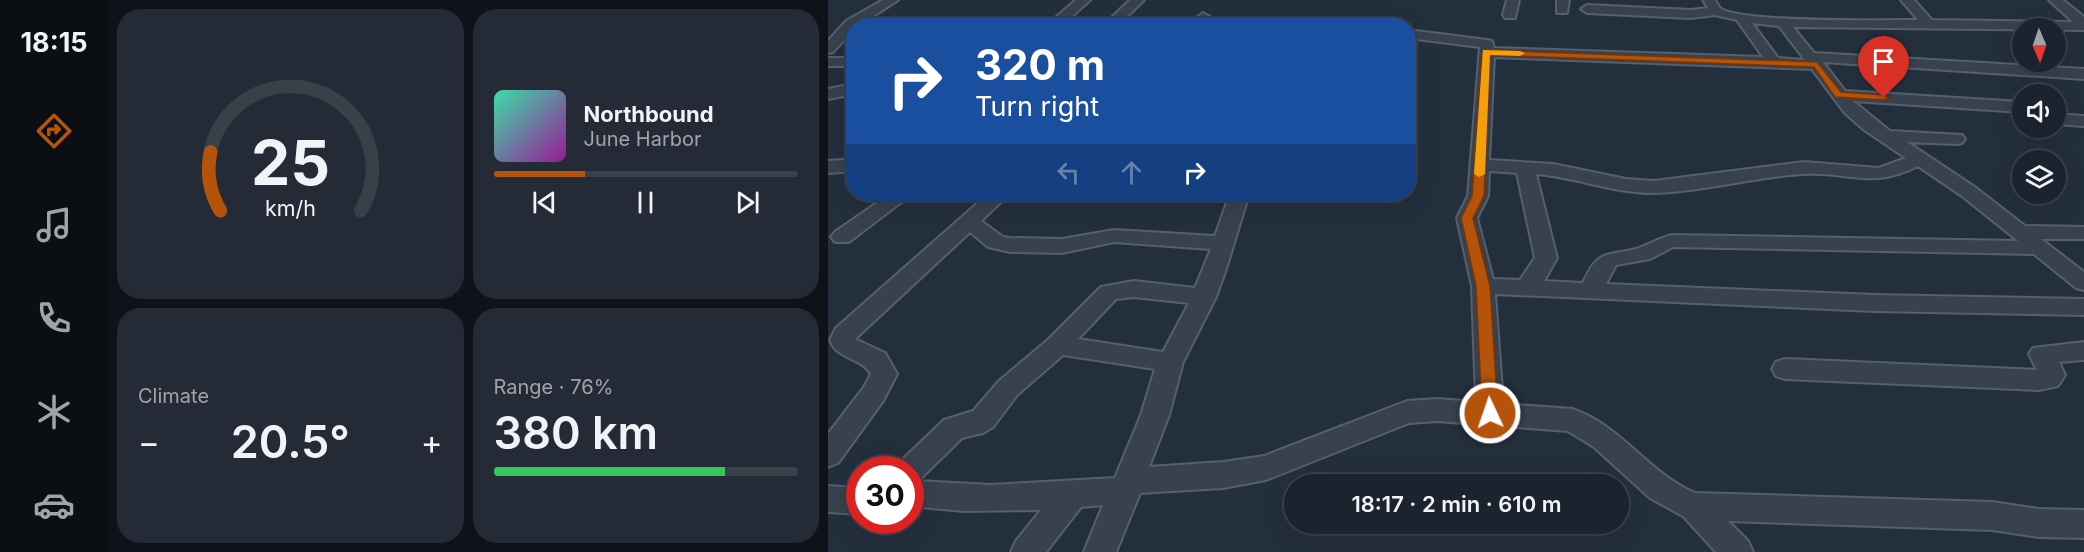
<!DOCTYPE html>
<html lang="en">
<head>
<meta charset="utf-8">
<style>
	:root { --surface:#1b232e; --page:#242b36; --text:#f1f3f6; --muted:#a0a4aa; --line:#39404a; --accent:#b45309 }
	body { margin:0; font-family:Inter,sans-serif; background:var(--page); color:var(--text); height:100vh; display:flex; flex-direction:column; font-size:22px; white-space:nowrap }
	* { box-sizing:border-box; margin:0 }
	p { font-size:20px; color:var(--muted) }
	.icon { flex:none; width:33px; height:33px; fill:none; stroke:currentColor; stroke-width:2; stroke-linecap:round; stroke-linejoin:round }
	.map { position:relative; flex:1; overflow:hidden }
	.drawer { display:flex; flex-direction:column; gap:9px; padding:9px; background:#0f1319; width:720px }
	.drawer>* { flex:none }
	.hud { position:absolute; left:18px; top:18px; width:570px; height:183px; border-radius:24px; box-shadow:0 6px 24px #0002,0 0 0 2px var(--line); background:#1a4fa0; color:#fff; overflow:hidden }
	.needle { width:39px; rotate:178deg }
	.buttons { position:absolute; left:1184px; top:18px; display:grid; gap:12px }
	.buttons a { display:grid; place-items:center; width:54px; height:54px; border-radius:50%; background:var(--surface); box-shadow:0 6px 24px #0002,0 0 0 2px var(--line); font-size:30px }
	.speed { position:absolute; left:18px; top:456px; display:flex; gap:12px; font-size:30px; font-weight:700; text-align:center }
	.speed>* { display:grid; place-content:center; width:78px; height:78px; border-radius:50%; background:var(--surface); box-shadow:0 6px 24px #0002,0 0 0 2px var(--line); line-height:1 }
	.speed .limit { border:9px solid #d22; background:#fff; color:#111 }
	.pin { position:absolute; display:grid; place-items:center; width:51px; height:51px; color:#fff; margin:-62px -26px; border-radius:50% 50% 50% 0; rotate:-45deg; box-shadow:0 0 6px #0007 }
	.pin .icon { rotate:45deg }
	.me { position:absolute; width:66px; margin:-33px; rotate:357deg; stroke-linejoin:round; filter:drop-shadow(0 0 4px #0008) }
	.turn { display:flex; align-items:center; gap:21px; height:126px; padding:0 30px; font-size:27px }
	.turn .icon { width:78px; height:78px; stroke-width:2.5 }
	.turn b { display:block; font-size:42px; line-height:51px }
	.lanes { display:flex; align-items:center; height:57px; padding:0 30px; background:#0003; justify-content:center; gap:30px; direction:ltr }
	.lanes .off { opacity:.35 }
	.big { font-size:45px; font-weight:600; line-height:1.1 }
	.drawer .card { flex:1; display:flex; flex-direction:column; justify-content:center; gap:9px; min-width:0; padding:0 21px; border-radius:24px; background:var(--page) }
	.drawer .dial { align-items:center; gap:0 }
	.dial svg { height:156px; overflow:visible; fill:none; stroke:var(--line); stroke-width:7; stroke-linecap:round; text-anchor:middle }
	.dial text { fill:var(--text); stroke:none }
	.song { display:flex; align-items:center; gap:18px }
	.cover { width:72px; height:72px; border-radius:9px; background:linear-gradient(135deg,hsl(160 70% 55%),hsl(300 70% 35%)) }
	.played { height:6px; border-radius:3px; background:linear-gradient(90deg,var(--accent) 30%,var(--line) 30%) }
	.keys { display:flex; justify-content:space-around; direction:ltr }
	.heat { display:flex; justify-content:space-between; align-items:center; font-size:33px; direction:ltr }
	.charge { height:9px; border-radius:4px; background:linear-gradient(90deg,#34c759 76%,var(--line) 0) }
	.drawer .tiles { flex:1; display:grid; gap:9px; grid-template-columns:repeat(2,1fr) }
	.trip { position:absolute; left:456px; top:474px; width:345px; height:60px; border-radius:30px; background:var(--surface); box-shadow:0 6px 24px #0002,0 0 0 2px var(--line); font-weight:600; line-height:60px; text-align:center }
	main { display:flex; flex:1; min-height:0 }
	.tabs { display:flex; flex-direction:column; width:108px; justify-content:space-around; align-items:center; background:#0b0e12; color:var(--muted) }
	.tabs .icon { width:42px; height:42px }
	.tabs .current { color:var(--accent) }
	.tabs b { font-size:27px; color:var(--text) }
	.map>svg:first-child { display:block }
</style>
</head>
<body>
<main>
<nav class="tabs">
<b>18:15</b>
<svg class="icon current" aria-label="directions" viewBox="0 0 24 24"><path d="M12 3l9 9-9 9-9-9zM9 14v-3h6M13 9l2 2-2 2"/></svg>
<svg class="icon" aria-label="music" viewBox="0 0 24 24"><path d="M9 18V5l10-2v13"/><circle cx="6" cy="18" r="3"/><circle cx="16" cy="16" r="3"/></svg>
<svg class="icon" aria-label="phone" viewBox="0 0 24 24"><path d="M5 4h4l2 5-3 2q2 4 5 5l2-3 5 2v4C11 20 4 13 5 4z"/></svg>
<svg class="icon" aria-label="climate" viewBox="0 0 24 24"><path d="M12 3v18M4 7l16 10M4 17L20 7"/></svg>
<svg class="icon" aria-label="car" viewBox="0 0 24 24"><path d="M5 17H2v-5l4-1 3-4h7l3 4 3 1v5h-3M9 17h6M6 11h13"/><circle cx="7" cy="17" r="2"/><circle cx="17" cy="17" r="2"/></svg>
</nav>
<section class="drawer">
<div class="tiles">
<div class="card dial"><svg viewBox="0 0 100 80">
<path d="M14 69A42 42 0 1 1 86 69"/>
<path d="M14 69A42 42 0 0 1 9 39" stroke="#b45309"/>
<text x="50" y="56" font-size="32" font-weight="700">25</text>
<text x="50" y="72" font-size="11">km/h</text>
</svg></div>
<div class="card">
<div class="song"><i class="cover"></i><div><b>Northbound</b><p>June Harbor</p></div></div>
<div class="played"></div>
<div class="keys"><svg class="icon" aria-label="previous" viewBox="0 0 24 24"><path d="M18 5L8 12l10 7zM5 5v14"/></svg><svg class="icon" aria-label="pause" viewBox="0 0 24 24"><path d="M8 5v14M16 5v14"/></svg><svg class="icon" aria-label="next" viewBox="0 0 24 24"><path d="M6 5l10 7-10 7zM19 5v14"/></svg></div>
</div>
<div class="card"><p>Climate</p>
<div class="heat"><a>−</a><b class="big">20.5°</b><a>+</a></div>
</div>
<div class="card"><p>Range · 76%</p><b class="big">380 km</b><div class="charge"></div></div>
</div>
</section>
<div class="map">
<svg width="1256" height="552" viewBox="0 0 1256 552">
	<rect width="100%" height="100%" fill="#242f3e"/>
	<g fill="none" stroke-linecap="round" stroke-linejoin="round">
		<defs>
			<path id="minor" d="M55,0h15l-40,26h-4v3l-21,23 -5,1v-12l18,-20z
				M248,0h14l-29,26h-15z
				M302,0h14l-27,26h-14z
				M679,0h12l-4,18h-10l-2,-3z
				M729,0h12l-2,13h-10z
				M875,0h12c2,3 3,6 5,8 18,15 167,12 198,12l-17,-20h13l18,20 141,2 -24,-22h14l21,17v13l-291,-3 21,26 270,16v10l-261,-17 22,29 177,11v10l-169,-11 37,30 72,4 3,4 -3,4 -6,1 -49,-2 69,46 49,38 59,1v12h-43l43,33v18l-8,-2 -42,-34 -361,-7 -23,12 -34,6 -10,19 268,11 210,4v16l-210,-4 -379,-17 8,110 69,5c49,16 76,64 123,84l297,9 47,7 45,1v28l-45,-1 -47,-7 -264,-9 20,20 5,11h-37l-33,-36 -33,-18 -56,-51 -26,-16 -131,-10 -28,2 -143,57 -43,8 -83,5 -24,59h-32l19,-47 -22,2 -35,45h-35l5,-11 25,-31 -77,1 -54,-5v-36h-14l4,-8 44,-42 29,-9 26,-30 50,-42 52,-52 33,-6 61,7 16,-39 -97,-7 -52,11 -52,-1 -22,-5 -18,-15 -115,107 30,14 12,21 -14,27 -45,62 -10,4v-33l36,-47 7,-13c-10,-17 -34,-14 -41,-34l6,-12 152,-134h21l-28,27 22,16 7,1 52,1 52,-9 101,6 15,-42h19l-23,75 -10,28 -33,65 -14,53 -20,52 74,-5 41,-6 143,-55 30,-2 39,3 -4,-116 -15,-68 11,-22 12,-149 -72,-9v-8l79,10 5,1 2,7 269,9 -26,-37 -22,-5 -24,3 -104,-5 -6,-4 6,-4 104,5 17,-2zM924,23l27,3 26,34 -27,-2zM666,57l318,12 33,44 18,16 43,29 -27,10 -75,-6 -150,19 -28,-2 -73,-15 -64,-4zM1090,166l44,30 56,45 -346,-6c-13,3 -24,10 -36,14 -30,7 -39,1 -53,34l-39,-2 13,-23 -21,-84c39,3 77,19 117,19 50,-1 100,-16 149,-19 47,-3 69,16 116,-8zM661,171l28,2 18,85 -15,22 -27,-1 -16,-61 11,-22zM306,297l55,6 -26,49 -85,-13 38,-40zM235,355l92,14 -14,46 -26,63 -124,7 -73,-4 44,-43 21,-5 10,-6 24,-32z
				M375,13l7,4 -9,9h-15z
				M0,58h26v8h-26z
				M26,84v10l-26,5v-10z
				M1227,114l29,2v10l-29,-2z
				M26,159v12l-26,2v-12z
				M62,194h22l-63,48h-14l-4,-5 4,-5z
				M1256,342v18l-25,2 6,13 -7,11 -19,4 -254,-11 -9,-3 -4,-7 4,-7 9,-3 252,11 -8,-16 4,-6z
				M0,486l32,2v26l-32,-2z"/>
		</defs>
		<use href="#minor" stroke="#565f6c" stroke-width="4"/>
		<use href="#minor" fill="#38414e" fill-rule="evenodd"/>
	</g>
	<path fill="#b45309" stroke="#753606" stroke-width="1.5" d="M658,50l331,12 24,30 43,3 5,3 -5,2 -49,-3 -21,-30 -324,-12 -6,141 -11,22 17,68 8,127 -2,5h-12l-2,-5 -6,-127 -15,-68 11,-22 10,-144z"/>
	<path fill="#f59e0b" d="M655,50l37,1 5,2 -5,3 -30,-1 -5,119 -6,3 -5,-3z"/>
</svg>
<div class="buttons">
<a><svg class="needle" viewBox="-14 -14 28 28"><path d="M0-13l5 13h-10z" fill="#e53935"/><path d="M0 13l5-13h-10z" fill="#a0a4aa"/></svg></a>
<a><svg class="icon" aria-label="sound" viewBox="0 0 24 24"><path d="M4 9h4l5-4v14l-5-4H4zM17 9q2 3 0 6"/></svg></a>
<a><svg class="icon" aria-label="layers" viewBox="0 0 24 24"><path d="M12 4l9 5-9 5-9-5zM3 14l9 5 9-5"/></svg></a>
</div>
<div class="speed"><div class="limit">30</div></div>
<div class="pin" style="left:1056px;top:98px;background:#d93025"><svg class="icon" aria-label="arrive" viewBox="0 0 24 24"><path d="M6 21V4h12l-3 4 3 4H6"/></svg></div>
<svg class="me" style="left:662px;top:413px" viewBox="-20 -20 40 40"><circle r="17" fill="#b45309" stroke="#fff" stroke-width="3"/><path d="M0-11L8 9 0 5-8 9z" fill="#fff"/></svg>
<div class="trip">18:17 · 2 min · 610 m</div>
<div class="hud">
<div class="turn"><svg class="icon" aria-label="right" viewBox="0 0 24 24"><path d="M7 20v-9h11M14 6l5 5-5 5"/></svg><div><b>320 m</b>Turn right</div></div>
<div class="lanes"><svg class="icon off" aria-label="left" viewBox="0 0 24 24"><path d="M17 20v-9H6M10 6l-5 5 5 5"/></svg><svg class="icon off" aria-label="ahead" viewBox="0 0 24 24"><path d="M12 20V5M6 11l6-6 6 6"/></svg><svg class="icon" aria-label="right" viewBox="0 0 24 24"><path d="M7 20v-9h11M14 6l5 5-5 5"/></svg></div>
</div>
</div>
</main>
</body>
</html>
